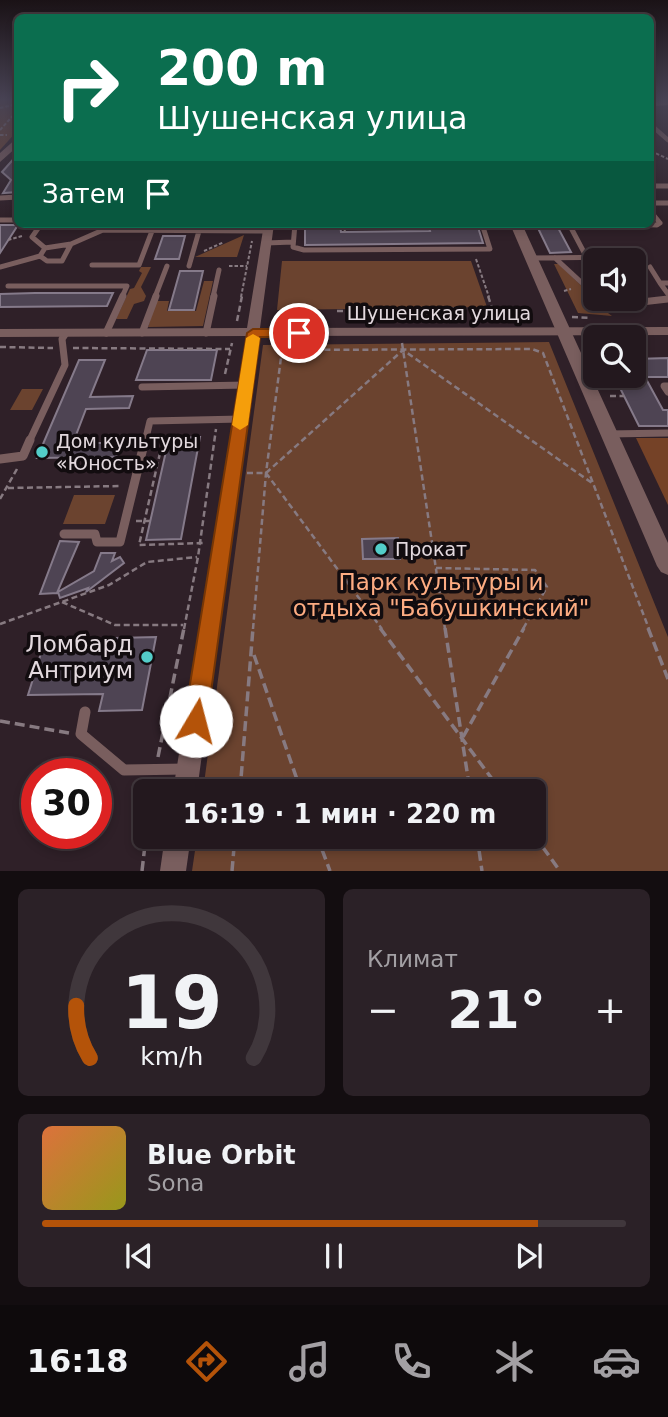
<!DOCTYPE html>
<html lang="ru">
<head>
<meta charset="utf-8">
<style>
	:root { --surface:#23181e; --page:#2b2127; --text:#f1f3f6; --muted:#a3a0a4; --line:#40373c; --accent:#b45309 }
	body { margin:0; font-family:"DejaVu Sans",sans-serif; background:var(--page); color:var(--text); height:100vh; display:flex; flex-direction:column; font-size:26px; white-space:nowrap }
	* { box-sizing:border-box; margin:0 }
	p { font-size:23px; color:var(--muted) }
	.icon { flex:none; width:38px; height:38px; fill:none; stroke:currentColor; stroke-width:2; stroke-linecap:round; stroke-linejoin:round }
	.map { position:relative; height:871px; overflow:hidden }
	.drawer { display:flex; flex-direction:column; gap:18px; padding:18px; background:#130d10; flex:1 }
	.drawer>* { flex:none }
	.guide { position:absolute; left:14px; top:14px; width:640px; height:214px; border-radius:10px; box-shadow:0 4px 10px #0003,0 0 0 2px var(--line); background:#0b6e4f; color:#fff; overflow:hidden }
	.buttons { position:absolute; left:583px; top:248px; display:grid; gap:14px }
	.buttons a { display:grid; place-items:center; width:63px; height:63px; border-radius:10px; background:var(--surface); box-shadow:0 4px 10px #0003,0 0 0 2px var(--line); font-size:35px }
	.speed { position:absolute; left:21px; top:758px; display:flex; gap:14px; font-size:35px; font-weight:700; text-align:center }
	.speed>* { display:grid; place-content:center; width:91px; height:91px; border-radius:50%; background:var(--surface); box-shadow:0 4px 10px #0003,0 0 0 2px var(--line); line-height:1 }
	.speed .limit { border:10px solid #d22; background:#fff; color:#111 }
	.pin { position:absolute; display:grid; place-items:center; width:60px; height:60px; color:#fff; margin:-30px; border:4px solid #fff; border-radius:50%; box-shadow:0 2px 7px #0007 }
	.me { position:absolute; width:77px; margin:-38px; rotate:8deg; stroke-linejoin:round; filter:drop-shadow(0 0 5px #0008) }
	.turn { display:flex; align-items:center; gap:24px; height:147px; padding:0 28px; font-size:32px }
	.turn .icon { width:91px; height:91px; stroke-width:2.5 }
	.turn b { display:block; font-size:49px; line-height:60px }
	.then { display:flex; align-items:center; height:66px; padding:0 28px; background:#0003; gap:14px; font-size:26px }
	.big { font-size:52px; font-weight:600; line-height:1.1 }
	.drawer .tile { flex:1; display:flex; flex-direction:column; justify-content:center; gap:10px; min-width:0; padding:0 24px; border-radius:10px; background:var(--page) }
	.drawer .dial { align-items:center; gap:0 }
	.dial svg { height:182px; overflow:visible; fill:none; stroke:var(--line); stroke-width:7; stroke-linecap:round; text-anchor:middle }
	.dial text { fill:var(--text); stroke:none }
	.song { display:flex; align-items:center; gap:21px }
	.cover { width:84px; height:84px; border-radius:10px; background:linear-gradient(135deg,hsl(20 70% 55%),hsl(60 70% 35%)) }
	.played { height:7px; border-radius:4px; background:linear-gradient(90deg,var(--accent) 85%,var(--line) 85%) }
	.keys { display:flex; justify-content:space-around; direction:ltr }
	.heat { display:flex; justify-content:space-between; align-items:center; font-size:38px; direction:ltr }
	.drawer .tiles { flex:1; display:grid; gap:18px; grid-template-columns:1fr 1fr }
	.tile:last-child { grid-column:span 2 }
	.trip { position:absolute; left:133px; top:779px; width:413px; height:70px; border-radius:10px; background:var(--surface); box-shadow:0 4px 10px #0003,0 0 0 2px var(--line); font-weight:600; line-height:70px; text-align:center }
	.tabs { display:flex; height:112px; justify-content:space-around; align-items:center; background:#0e0a0c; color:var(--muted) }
	.tabs .icon { width:49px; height:49px }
	.tabs .active { color:var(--accent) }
	.tabs b { font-size:32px; color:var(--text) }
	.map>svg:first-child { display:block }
</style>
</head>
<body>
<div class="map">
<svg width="668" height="871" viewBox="0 0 668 871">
	<rect width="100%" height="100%" fill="#2f2028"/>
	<path fill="#6b432f" d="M0,98h17v33l-17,19z
		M244,235l-7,22h-42z
		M282,261h189l16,46 -210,3z
		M554,264h5l36,35 10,2 -2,2 -5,-1 -4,6 5,-4 13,4 -4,5 4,3 -34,-3z
		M141,267h10l-10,20 5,9 -2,5 -10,3 -7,15h-11l14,-30 4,-1 8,-15 -3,-2z
		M204,281h9l-10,45 -55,1 8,-26h13l-2,10h29z
		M549,342l119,295v234h-476l5,-34 337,-1v-45h-331l60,-446z
		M22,389h21l-11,21h-22z
		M74,495h41l-10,29h-42z"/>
	<path fill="#754227" d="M636,438h32v67z"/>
	<path fill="#4e4453" stroke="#857a8a" stroke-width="2" d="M18,154v38l-15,1 8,-13 -9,-8z
		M305,224h35l1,8 89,-1 -2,-7h49l6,19 -178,2z
		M536,224h20l15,28 -21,1z
		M0,225h18l-18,28z
		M163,236h22l-6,23h-24z
		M180,271h23l-9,39h-25z
		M35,293h78l-6,13 -107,1v-13z
		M147,350h70l-6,30h-75z
		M634,356l1,3 33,-1v19h-23l18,33h5v16h-29l-25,-50h20z
		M79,360h26l-15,37 43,-1 -4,12 -43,1 -13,34h47l-4,14 -79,1z
		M200,437l-19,102 -35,1 23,-102z
		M398,538l2,21h-37l-1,-20z
		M60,541l19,1 -22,51 -17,1z
		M101,553h14l-3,8 8,-4 4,6 -38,29 2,-4 -28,10 -2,-6 36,-21z
		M156,637l-14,73 -43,1 4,-17 -75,1 13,-42 72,-2 3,-13z"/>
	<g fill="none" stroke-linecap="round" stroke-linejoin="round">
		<path stroke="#877a81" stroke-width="2" stroke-dasharray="3.5 2" stroke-linecap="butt" d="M0,99h18
			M0,108l18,-4
			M0,130l18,-20
			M0,135h7
			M651,151l17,8
			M75,224l12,1
			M52,227l9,-3
			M345,232l-1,-6 3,-2
			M8,240l14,-4
			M204,251l20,-9
			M476,259l13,38
			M229,266h18
			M564,291l7,-2
			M241,297l11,-56"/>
		<path stroke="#877a81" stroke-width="2.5" stroke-dasharray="6 3.5" stroke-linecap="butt" d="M337,311l155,-3 -4,-12
			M491,317l1,-9
			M572,317l18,1
			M237,321l5,-25
			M402,343l43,286
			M0,347l53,1
			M73,348l157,1
			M225,374l7,-31
			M610,396h14
			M160,453l-21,92 66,-2
			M247,473h19l137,-123 189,133
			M266,473l116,156
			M8,488l112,-2
			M0,499l17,-30
			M136,521h14
			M436,568l99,2 12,17 -24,42
			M62,602l53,23h68
			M0,624l109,-39 38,-23 50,-5
			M184,629l14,-72 18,-128
			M253,629l13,-156 16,-123 250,-1 11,4 106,276"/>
		<path stroke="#877a81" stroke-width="3.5" stroke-dasharray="10 5" stroke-linecap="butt" d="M380,628l121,163
			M445,628l25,163
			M648,628l20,51
			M254,655l47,136
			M0,721l69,12
			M463,737l61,-109
			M158,757l26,-129
			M240,791l13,-163
			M31,828h6
			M534,835l26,36
			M317,836l13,35
			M477,836l5,35
			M142,871l4,-35
			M232,871l3,-35"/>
		<path stroke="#795e5e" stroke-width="4.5" d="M651,104l15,-1 -5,-5
			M651,125l17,15"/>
		<path stroke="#795e5e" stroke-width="5" d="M651,186h17
			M0,198l18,-1
			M651,203h17
			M0,220h18
			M295,224l-2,23 11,3 186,-1 -8,-25
			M569,224l18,34
			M626,224l31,1 3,-2 -9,-11
			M266,243l27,-1
			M45,248l26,-4
			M40,256l7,5h15l9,-17 32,-14 165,1
			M531,258l102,-1
			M555,258l40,37
			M92,265h47l13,-34
			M189,266l10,-35
			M0,267l40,-11 5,-8 -13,-11 9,-13
			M650,267l10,16h8
			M660,283l8,11
			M8,286h119l-5,11
			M155,297l12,-31
			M213,297l6,-27"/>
		<path stroke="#795e5e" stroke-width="7" d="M605,299l19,5 44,-5
			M106,333l17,-37
			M142,333l14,-37
			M206,333l8,-37
			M668,386h-4l4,6
			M142,387l104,-2
			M609,434l59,-1
			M29,442l36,-77 -3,-26 4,-6
			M145,442l5,-21 91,-2"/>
		<path stroke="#795e5e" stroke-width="9" d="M0,459l23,-3 7,-16
			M64,534h31l2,8h23l25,-102"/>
		<path stroke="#795e5e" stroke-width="11" d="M85,712l-4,22 43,36 62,-1"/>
		<path fill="#795e5e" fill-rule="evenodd" d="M264,224h10l-14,104 408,-1v8l-409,1 -62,455h-24l73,-455 -246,1v-8l247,-1z
			M165,836h26l-5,35h-26z"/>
		<path fill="#795e5e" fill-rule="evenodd" d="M18,137v9l-18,16v-9z
			M510,224h12l146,319v32l-7,-3 -4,-6z"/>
	</g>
	<linearGradient id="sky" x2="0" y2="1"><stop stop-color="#1a1216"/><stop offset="0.45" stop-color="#474253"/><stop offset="1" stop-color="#474253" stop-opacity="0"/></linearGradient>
	<rect width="668" height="220" fill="url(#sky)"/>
	<path fill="#b45309" stroke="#753606" stroke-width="2" d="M253,329h46l7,4 -7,4h-39l-53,384 -3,8 -8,4 -8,-4 -4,-8 63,-388z"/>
	<path fill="#f59e0b" d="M253,334l7,4 -12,87 -8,5 -8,-5 14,-87z"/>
	<g fill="#53cdc9" stroke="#120c0f" stroke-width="2.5">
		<circle cx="42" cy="452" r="7"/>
		<circle cx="381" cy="549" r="7"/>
		<circle cx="147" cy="657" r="7"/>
	</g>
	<g text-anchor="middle" stroke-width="7" stroke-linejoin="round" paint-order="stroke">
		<g font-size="19" fill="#e3d9de" stroke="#120c0f">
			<text x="439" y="320">Шушенская улица</text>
		</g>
		<g font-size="19" fill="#e3d9de" stroke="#120c0f" text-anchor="start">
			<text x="56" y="448">Дом культуры<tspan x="56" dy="22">«Юность»</tspan></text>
			<text x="395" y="556">Прокат</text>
		</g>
		<g font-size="23" fill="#fdac82" stroke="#120c0f">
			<text x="441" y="590">Парк культуры и<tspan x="441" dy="26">отдыха "Бабушкинский"</tspan></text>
		</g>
		<g font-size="23" fill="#e3d9de" stroke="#120c0f" text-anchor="end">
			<text x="133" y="652">Ломбард<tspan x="133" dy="26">Антриум</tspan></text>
		</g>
	</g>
</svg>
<div class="buttons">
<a><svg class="icon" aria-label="sound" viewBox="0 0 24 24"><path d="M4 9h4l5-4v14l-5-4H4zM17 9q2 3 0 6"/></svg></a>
<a><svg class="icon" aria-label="search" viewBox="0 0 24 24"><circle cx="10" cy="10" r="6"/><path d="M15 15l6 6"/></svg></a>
</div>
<div class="speed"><div class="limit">30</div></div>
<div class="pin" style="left:299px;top:333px;background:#d93025"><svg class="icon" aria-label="arrive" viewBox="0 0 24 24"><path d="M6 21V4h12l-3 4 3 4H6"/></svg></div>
<svg class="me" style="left:196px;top:721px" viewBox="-20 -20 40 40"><circle r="19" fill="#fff"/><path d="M0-13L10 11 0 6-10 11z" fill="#b45309"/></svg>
<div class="trip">16:19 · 1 мин · 220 m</div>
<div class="guide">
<div class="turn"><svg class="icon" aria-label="right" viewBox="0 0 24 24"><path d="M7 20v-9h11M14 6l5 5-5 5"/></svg><div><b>200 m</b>Шушенская улица</div></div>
<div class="then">Затем<svg class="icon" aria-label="arrive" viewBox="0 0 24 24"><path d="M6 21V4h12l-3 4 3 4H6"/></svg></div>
</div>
</div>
<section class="drawer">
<div class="tiles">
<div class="tile dial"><svg viewBox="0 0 100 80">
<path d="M14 69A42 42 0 1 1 86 69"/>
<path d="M14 69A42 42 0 0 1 8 46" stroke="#b45309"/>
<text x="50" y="56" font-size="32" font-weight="700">19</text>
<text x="50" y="72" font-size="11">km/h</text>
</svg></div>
<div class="tile"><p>Климат</p>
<div class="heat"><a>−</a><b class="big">21°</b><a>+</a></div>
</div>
<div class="tile">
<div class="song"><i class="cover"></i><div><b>Blue Orbit</b><p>Sona</p></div></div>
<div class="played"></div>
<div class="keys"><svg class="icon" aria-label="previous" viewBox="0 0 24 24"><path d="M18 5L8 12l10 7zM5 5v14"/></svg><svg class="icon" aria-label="pause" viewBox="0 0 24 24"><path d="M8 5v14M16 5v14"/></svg><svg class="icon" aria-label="next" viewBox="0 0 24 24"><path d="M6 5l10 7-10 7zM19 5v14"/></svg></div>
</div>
</div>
</section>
<nav class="tabs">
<b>16:18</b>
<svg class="icon active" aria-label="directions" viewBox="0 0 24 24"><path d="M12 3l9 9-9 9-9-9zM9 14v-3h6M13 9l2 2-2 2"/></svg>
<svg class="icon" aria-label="music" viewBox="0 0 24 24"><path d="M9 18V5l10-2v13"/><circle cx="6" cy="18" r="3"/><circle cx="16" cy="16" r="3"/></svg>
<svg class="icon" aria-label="phone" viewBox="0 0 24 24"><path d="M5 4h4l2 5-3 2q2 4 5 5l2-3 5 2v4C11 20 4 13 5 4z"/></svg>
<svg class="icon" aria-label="climate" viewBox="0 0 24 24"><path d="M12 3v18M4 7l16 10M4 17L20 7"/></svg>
<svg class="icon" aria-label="car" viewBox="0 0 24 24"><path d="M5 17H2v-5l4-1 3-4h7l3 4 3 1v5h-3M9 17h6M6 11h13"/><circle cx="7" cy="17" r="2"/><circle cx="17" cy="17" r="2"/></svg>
</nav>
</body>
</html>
